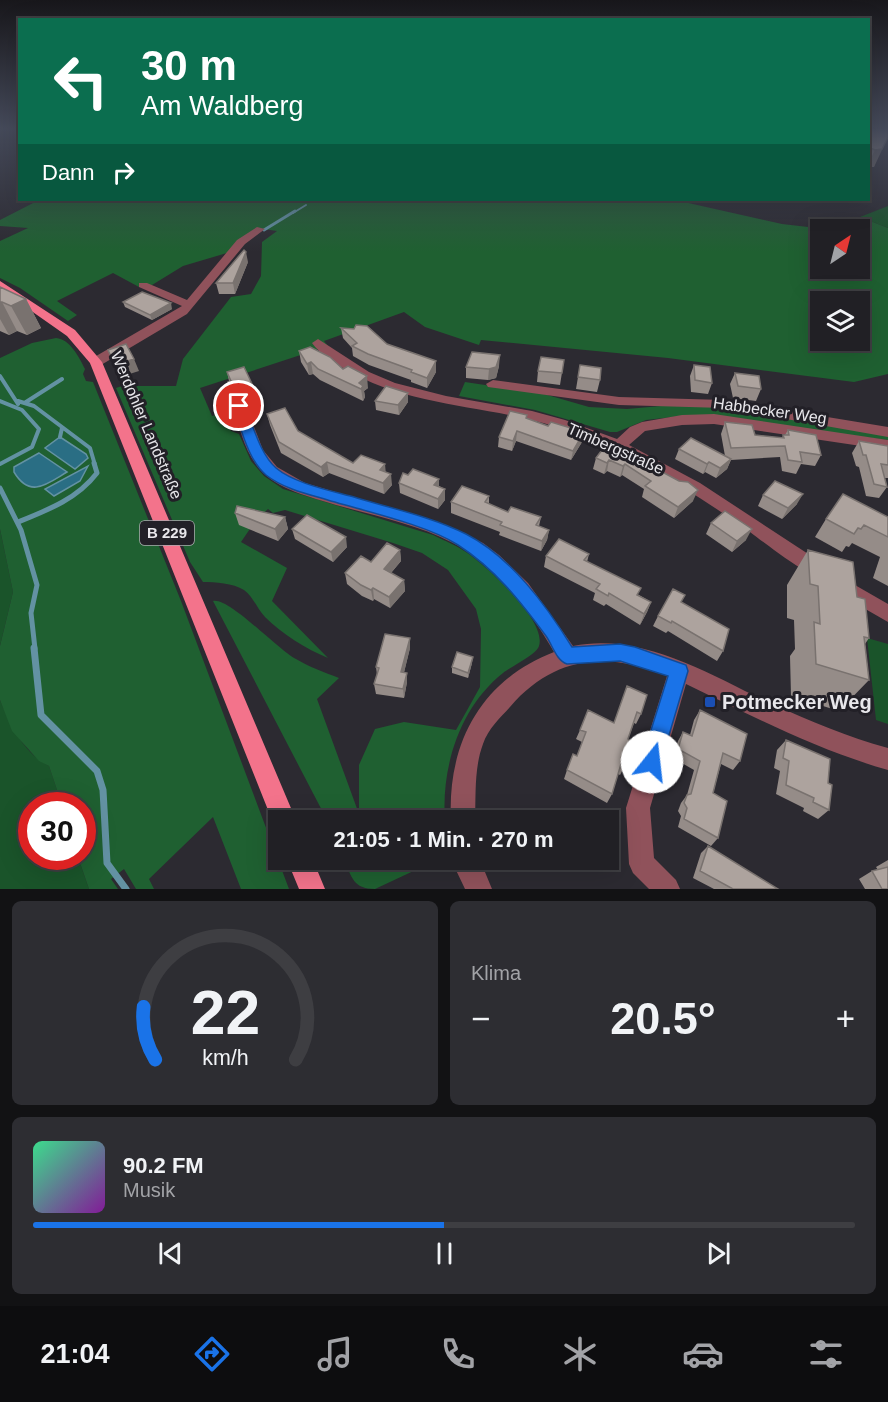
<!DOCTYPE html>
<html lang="de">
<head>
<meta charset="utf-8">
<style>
	:root { --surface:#212025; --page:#2d2d32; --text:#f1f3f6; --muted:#a2a3a7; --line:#3e3e42; --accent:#1a73e8 }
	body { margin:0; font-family:Arial,sans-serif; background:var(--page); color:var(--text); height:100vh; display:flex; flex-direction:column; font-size:22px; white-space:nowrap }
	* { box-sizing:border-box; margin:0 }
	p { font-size:20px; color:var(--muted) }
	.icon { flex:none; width:33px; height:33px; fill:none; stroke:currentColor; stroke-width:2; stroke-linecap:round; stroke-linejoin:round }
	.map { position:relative; height:889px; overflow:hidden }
	.drawer { display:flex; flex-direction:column; gap:12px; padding:12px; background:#121214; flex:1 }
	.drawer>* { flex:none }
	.top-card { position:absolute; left:18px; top:18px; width:852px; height:183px; border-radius:0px; box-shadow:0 6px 24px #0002,0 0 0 2px var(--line); background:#0b6e4f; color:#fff; overflow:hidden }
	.needle { width:39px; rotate:35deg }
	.fabs { position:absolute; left:810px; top:219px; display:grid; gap:12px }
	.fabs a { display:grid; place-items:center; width:60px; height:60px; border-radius:0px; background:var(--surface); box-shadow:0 6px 24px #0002,0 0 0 2px var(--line); font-size:30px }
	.speed { position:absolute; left:18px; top:792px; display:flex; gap:12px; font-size:30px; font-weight:700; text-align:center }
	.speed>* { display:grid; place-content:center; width:78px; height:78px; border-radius:50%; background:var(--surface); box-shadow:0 6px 24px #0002,0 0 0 2px var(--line); line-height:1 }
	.speed .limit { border:9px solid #d22; background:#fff; color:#111 }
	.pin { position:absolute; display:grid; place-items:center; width:51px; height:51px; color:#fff; margin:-26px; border:3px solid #fff; border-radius:50%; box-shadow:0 2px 6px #0007 }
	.me { position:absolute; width:66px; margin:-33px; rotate:16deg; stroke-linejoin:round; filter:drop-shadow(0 0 4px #0008) }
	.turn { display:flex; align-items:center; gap:21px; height:126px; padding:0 24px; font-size:27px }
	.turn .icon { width:78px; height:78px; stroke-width:2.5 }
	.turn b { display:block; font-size:42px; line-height:51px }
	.then { display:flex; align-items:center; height:57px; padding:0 24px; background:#0003; gap:12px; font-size:22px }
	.big { font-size:45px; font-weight:600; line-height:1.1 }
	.drawer .widget { flex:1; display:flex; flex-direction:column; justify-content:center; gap:9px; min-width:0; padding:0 21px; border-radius:9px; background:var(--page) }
	.drawer .dial { align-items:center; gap:0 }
	.dial svg { height:156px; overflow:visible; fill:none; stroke:var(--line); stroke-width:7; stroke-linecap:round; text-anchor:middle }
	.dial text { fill:var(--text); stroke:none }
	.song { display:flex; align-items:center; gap:18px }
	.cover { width:72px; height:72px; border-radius:9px; background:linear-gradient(135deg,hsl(150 70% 55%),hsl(290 70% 35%)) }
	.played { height:6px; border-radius:3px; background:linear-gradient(90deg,var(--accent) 50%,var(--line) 50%) }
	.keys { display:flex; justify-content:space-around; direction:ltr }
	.heat { display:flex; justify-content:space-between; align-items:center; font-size:33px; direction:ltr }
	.drawer .tiles { flex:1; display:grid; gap:12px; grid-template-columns:1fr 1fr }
	.widget:last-child { grid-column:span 2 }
	.trip { position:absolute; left:268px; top:810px; width:351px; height:60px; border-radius:0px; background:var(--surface); box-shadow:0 6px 24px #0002,0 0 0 2px var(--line); font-weight:600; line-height:60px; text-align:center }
	.dock { display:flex; height:96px; justify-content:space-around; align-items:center; background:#0d0d0f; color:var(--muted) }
	.dock .icon { width:42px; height:42px }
	.dock .on { color:var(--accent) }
	.dock b { font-size:27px; color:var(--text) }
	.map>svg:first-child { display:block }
</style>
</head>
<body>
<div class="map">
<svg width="888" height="889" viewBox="0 0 888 889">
	<rect width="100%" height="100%" fill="#2c2a31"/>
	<path fill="#1a542a" d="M888,206v22l-28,-11z
		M0,529l13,63 -13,54z
		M867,638l21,6v80l-12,-4z
		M0,700c11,26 23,52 49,66l13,39 -30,1v50l46,1 11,32h-89z"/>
	<path fill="#1f6031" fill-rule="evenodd" d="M39,200h636l107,24 35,4 43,-11 28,11v146l-34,8 -186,-24 -187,-18 -2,5 -54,-18 -21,-15 -80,29 4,5 -128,42 12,28 9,-3 10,18 8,3 12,27 13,15 19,13 150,46c12,6 25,11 36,19 19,14 78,66 70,92 -3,9 -27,20 -36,27 -43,34 -62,94 -58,147h-118l-114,-219c16,-4 64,48 83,58 13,8 28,13 43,19l-22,21 42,115v-49l16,-36 29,-7 52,8 24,-43 1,-58 -5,-20 -28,-39 -26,-17 -29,-10 -108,-33 -12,3 -5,-4 -12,11 -15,22 46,26 -15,33 56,57c-22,-9 -46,-24 -63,-41 -8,-8 -12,-21 -21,-27 -11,-7 -29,-8 -41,-8l-13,-20 -74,-174 6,-2h54l7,-27 48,-62 20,-3 10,-18 1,-34 15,-11 -14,-2 -26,21 -54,16 -31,19 -13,2 -26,-14 -56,28 20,14 -9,6 -48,-33 -20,-10v-37l28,-13 -28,-2v-6zM820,230h40v38h-40zM820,302h40v38h-40z
		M56,338c14,1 23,19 29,31l-2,5 3,7 7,1 88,219 108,288h-48l-28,-72 -64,62 5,10h-18l-12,-20 -13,10 7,10h-29l-11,-32 4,-1v-50l-20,-1 -13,-39 -10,-5 -27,-30 -12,-31v-54l13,-54 -13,-63v-171l32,-15z
		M465,382l79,12 45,13 38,2 45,-4h39l177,30v5l-197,-25 -45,5 -29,12h-7l-75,-22 -76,-14z
		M344,860h93l-62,29c-22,0 -23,-12 -31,-29z"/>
	<path fill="#2a6e84" stroke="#6392a3" stroke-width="1.5" d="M60,437l26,17 2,4 -13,11 -30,-21z
		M39,453l28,19c-20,12 -37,27 -53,0v-5z
		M88,466l-8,15 -26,15 -9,-7z"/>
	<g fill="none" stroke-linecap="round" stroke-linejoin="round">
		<path stroke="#6392a3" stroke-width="2" d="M293,213l13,-8"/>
		<path stroke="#6392a3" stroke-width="3" d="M264,230l31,-19"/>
		<path stroke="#6392a3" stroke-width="4" d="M0,376l18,28
			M0,401l22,9 17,19 -7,18 -32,17
			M18,401l16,5 56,42 5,17
			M26,402l36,-23
			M60,437l2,-9"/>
		<path stroke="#6392a3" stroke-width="5" d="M0,488l21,42 16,55 -6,28 4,36
			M18,522c30,-12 59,-23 79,-49l-3,-10"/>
		<path stroke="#6392a3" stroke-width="7" d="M34,648l7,67 56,56 6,19 4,73 19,26"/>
		<path fill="#90525b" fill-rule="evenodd" d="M257,227l8,2 -20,15 -58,70 -86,51h-10l-1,-3 1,-3 91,-53 -43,-19v-4h8l40,17 50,-60z
			M318,339l51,33 26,11 51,13 86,15 33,9 52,19 13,-12 12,-5 40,-7 32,-1 174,26v10l-174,-26 -32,1 -37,6 -16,14 71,38 125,82 3,5 -3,5 -6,2c-22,-7 -61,-40 -83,-55 -56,-38 -114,-74 -180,-95 -70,-23 -147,-19 -213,-59 -11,-7 -23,-14 -31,-25z
			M493,380l126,17 105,3 164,27v10l-164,-29 -105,-3 -131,-18 -2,-3z
			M239,402l7,4 17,44 14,17 28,16 135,40 43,20 16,12 29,28 45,63c70,-14 137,29 199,58 38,17 76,33 116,44v22c-71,-20 -136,-54 -202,-86l-36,124 4,50 22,22 4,9h-31l-16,-16 -4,-9 -3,-56 41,-132c-60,-25 -113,-20 -157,31 -10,11 -22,22 -27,37 -9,24 -7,51 -8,76h-24c-4,-76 30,-140 103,-168 -25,-43 -56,-87 -101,-109 -36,-19 -78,-27 -117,-38 -25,-8 -59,-15 -77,-37 -15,-17 -19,-41 -27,-62z
			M841,577l47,27v18l-54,-31 -2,-6 2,-6z
			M454,860h26l12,29h-27l-10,-21z"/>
		<path fill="#f3738b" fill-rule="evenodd" d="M0,281l75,49 27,32 194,458h-17v10l-4,-1 -3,-9 -182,-457 -23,-27 -67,-47z
			M287,860h26l12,29h-26z"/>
	</g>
	<path fill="#958c88" d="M868,128h12l-6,39h-6z
		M818,200h15l-1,2z
		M248,262l-13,32h-16l-3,-11z
		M0,287l26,12 15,29 -14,7 -10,-4 -8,4 -9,-4z
		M123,302l49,7 -20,11 -27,-13z
		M341,328l95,33v11l-9,16 -16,-6v-2l-42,-15 -16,-9 -1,-8 -9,-10z
		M299,351l44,18 25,19 -4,3 1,6 -2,4 -43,-21 -7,-6 -4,1 -8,-13z
		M564,360l-4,25 -23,-3 1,-11z
		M580,365l20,15 -3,12 -21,-3z
		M694,365l18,18 -4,11 -17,-2 -1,-16z
		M499,366l-3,12 -8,2 -22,-2v-11z
		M227,372l27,16 2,10 -11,5 -5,-3 -5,2 -7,-20 1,-1z
		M735,373l26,16 -5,12 -23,-3 -3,-14z
		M408,393v9l-9,13 -23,-5 -1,-9z
		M267,414l86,49 33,9 6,13 -8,9 -55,-21 -6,4 -42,-24 -11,-28z
		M527,415l-1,3 22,8 36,6 -2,10 -11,18 -55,-19 -4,10 -14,-4 1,-10z
		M725,422l30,13 27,3 1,-3h2l3,-5 33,25 -6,11 -14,-2 -5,10 -14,-3 -2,-14 -49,3 -4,9 -11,9 -11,-6 -2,2 -28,-15 4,-10 46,7 -4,-22z
		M859,441l29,5v32h-4l3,9 -8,11 -13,-2 -7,-29 -3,-1 -4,-13z
		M643,456l-2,4 52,41 -19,17 -32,-21 2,-8 -22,-14 -2,2 -13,-6 -3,3 -11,-5 3,-11z
		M399,483l40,3 6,3v11l-7,9 -38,-16z
		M763,495l34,9 -15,15 -24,-13z
		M489,496v8l19,8 33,5 -2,9 10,4 -2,10 -6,11 -42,-16 1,-3 -49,-19v-11z
		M235,513l50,4 3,12 -10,12 -39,-16z
		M888,517v69l-15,-8 7,-21 -28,-14 -3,4 -3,-1 -4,6 -27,-15 11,-18z
		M711,523l35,17 -14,12 -26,-18z
		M292,529l55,18 -14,15 -38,-23z
		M400,550l1,11 -10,12 13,7 1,11 -15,17 -16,-9 -1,2 -11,-5 -15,-12 -2,-11z
		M808,550l49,47 12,41 -4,6 4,36 -30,31 -48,-15 -1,-40 5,-7 -1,-29 -7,-2v-33z
		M589,554l-2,8 52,33 12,7 -4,10 -7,13 -34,-21 -2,2 -11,-6 2,-7 -51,-26 2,-11z
		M682,602l41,49 -6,10 -49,-30 -2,2 -13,-7 5,-10z
		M410,648l-6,24 3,1v9l-3,16 -28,-4 -2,-10 3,-9 -1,-8z
		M472,663l-4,15 -16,-5v-6z
		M627,686l14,28 -5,10 -2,-1 -6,16 -3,27 -5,9 -2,-1 -6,20 -5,9 -43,-24 3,-9 10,-14 5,-14 -6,-3 4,-9 34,-7z
		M700,710l40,51 -7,9 -12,-6 -8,29 5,45 -7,8 -33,-19 3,-11 -3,-5 3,-8 6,-8 7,-25 -21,-12 5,-17 5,-9 7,3 4,-15z
		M786,740l42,43 1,27 -11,9 -15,-8 1,-3 -28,-14 4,-23 -6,-3 3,-18z
		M708,846l70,43h-64l-21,-11 8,-25z
		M888,860v29h-23l-6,-10 13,-8 6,-1 -2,-3z"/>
	<path fill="#79726f" d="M888,137l-14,30h-6v-3l7,-14z
		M246,252l2,10 -13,32 -2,-11z
		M26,299l15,29 -14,7 -16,-29z
		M0,302h2l15,29 -8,4 -9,-16z
		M171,303l1,6 -20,11 -2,-5z
		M500,355l-1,11 -3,12 -8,2 1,-11z
		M134,359l5,12 -19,6 -5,-12z
		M436,361v11l-9,16v-10z
		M311,362l2,12 -4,1 -2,-11z
		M367,376l1,12 -4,3 1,6 -2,4 -2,-12 -2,-6z
		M254,388l2,10 -11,5 -3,-11z
		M237,390l3,10 -5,2 -3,-11z
		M408,393v9l-9,13 -1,-10z
		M517,431l-1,10 -4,10 1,-10z
		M584,432l-2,10 -11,18 2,-9z
		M731,459l-4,10 -11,9 4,-10z
		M609,460l-2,11 -3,3 3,-11z
		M327,462l2,11 -6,4 -2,-10z
		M709,462l-4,10 -2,2 4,-10z
		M385,464l1,11 -6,-5z
		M625,464l-3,11 -2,2 3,-11z
		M391,474l1,11 -8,9 -1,-11z
		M439,479v10l-5,-4z
		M445,489v11l-7,9v-10z
		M698,490l-5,11 -19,17 4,-11z
		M803,494l-6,10 -15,15 6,-11z
		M285,517l3,12 -10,12 -3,-12z
		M752,529l-6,11 -14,12 5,-11z
		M549,530l-2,10 -6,11 1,-10z
		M346,537l1,10 -14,15 -2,-10z
		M400,550l1,11 -16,19 -1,-11z
		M404,580l1,11 -15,17 -1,-11z
		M373,588l1,11 -1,2 -2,-11z
		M651,602l-4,10 -7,13 4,-11z
		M410,638v10l-8,33 -1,-9z
		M473,657l-1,6 -4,15v-5z
		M407,673v9l-3,16 -1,-9z"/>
	<path fill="#ada39e" stroke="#79726f" stroke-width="1.5" d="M868,128h12l8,1v8l-6,12 -7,1 -7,-3z
		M244,250l2,2 -13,31h-17z
		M0,287l26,12 -15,7 -9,-4h-2z
		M142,292l29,11 -21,12 -27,-13z
		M356,325l11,1 20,18 49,17 -9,17 -16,-6 1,-2 -44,-16 -16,-8 5,-3 -16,-15 13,1z
		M126,344l8,15 -19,6 -7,-15z
		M310,347l20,10 13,12 5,-3 19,10 -8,7 4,3 -2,3 -43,-20 -7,-7 -4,2 -8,-13z
		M472,352l28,3 -4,12 -7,2 -23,-2z
		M541,357l23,3 -2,13 -24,-2z
		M580,365l21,3 -1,12 -22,-3z
		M694,365l16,2 2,16 -17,-3z
		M244,367l10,21 -12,4 -5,-2 -5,1 -4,-9 3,-1 -4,-9z
		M735,373l24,3 2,13 -23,-3z
		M386,386l22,7 -10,12 -23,-4z
		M285,408l13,23 55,32 8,-8 24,9 -5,6 11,4 -8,9 -56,-21 -6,5 -42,-25 -12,-28z
		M510,411l17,4 -1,3 22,8 3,-4 33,10 -11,19 -56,-20 -4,10 -14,-4z
		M725,422l27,3 3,10 29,3 -1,-3h6l-1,-5 28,5 5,20 -21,-3 2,10 -14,-2 -3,-14 -54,2z
		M691,438l40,21 -11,9 -11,-6 -2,2 -28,-15z
		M859,441l29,5v19l-7,-1 6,23 -13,-3 -8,-29h-3z
		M608,442l35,14 -3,4 39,21 9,1 10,8 -20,17 -33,-21 6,-5 -26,-17 -2,2 -14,-6 -2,3 -11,-5z
		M413,469l26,10 -5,6 11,4 -7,10 -39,-16 4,-10 5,2z
		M775,481l28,13 -15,14 -25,-13z
		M462,486l27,10 -4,6 23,10 3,-5 30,10 -5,8 13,5 -7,11 -42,-16 2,-3 -51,-20z
		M843,494l45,23v20l-24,-12 -3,4 -3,-1 -4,6 -28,-15z
		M237,506l48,11 -10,12 -40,-16z
		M725,511l27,18 -15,12 -26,-18z
		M307,515l39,22 -15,15 -39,-23z
		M559,539l30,15 -5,6 57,28 -4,7 14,7 -7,12 -35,-21 -1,3 -12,-7 4,-5 -54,-28z
		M387,543l13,7 -16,19 20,11 -15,17 -16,-9 -2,2 -10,-5 -16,-12 16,-17 10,6z
		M808,550l45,12 4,35 8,2 4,39 -5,-1 5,43 -53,-16 -2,-42 6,2 -2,-38 -8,-2z
		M673,589l12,6 -4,7 48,27 -6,22 -51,-30 -1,2 -13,-7z
		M385,634l25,4 -9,34 6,1 -4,16 -29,-5 5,-16 -3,-1z
		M457,652l16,5 -5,16 -16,-6z
		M627,686l20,9 -6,19 -4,-2 -9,27 5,3 -8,24 -4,-2 -9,30 -45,-24 6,-16 4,2 9,-24 -6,-2 8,-20 26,13z
		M700,710l47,24 -7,27 -17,-8 -10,40 14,8 -9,37 -34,-19 3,-11 -3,-5 3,-8 4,-1 9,-33 -22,-12 5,-17 9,4z
		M786,740l44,19 -2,24 4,2 -3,25 -16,-8 1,-4 -28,-13 3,-24 -6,-3z
		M708,846l70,43h-45l-33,-18z
		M888,867v22h-6l-10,-18z"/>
	<linearGradient id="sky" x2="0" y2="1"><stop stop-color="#18171b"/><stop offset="0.51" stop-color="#454a5a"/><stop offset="1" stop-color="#454a5a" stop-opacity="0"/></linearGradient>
	<rect width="888" height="252" fill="url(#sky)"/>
	<path fill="#1a73e8" stroke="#114b97" stroke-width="1.5" d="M239,402l6,4c8,19 15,48 31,62 19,16 57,23 81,30 37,11 75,19 109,36 45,23 80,71 106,113l48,-3 15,3 51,18 2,6 -29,98 -7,3 -8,-3 -3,-7 27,-86 -48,-15 -53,3c-11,-4 -14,-18 -21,-28 -26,-35 -51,-67 -88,-91 -32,-21 -99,-35 -137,-47 -18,-5 -40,-11 -55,-23 -18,-15 -25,-47 -33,-69z"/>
	<rect fill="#1a4fb4" stroke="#222027" stroke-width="2" x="704" y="696" width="12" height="12" rx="3"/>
	<g text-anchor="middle" stroke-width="6" stroke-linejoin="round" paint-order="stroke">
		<rect fill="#222027" stroke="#adabb0" stroke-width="1.5" x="140" y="521" width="54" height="24" rx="4.5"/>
		<g font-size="15" font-weight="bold" fill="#e8e7eb">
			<text x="167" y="538">B 229</text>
		</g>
		<g font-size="16" fill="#e8e7eb" stroke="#222027">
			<text transform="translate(770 410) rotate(8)" y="6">Habbecker Weg</text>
			<text transform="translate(147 425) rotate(67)" y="6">Werdohler Landstraße</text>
			<text transform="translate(616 448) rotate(24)" y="6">Timbergstraße</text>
		</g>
		<g font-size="20" font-weight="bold" fill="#e8e7eb" stroke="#222027" text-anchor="start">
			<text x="722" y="709">Potmecker Weg</text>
		</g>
	</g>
</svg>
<div class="fabs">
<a><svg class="needle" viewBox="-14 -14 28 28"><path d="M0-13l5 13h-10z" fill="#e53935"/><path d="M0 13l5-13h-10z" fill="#a2a3a7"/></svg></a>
<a><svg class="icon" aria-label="layers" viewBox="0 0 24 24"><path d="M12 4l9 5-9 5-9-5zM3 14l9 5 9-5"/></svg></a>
</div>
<div class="speed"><div class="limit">30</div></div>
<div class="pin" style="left:239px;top:406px;background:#d93025"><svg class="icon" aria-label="arrive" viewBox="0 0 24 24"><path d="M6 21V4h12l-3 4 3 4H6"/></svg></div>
<svg class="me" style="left:652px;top:762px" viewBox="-20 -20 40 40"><circle r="19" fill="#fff"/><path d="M0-13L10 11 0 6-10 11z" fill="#1a73e8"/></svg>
<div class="trip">21:05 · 1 Min. · 270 m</div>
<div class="top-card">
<div class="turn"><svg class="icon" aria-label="left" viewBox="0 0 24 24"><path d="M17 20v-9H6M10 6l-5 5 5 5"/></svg><div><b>30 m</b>Am Waldberg</div></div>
<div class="then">Dann<svg class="icon" aria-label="right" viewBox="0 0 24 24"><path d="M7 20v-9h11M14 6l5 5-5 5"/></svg></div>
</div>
</div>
<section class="drawer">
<div class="tiles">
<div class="widget dial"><svg viewBox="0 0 100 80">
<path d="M14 69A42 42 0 1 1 86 69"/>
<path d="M14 69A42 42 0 0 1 8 42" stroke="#1a73e8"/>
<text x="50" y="56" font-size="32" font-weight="700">22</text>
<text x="50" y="72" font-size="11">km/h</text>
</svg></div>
<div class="widget"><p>Klima</p>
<div class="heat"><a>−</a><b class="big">20.5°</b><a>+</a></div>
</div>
<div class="widget">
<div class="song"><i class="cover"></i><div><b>90.2 FM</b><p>Musik</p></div></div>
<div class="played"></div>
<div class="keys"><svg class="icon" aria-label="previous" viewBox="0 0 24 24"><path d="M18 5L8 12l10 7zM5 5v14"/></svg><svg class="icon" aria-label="pause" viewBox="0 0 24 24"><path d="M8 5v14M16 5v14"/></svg><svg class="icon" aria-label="next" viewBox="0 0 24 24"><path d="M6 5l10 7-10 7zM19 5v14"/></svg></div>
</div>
</div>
</section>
<nav class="dock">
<b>21:04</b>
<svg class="icon on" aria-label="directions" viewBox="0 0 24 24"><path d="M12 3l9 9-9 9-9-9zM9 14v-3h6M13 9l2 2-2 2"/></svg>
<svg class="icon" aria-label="music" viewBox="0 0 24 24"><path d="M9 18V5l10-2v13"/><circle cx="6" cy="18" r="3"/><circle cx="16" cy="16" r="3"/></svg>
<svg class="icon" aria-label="phone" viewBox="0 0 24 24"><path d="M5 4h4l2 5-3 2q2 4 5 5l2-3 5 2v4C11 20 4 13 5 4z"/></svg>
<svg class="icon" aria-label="climate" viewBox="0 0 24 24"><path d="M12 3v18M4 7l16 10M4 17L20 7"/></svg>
<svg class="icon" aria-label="car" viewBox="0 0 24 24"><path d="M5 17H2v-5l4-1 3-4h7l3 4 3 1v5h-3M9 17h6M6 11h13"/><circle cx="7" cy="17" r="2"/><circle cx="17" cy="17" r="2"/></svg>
<svg class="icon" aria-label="filters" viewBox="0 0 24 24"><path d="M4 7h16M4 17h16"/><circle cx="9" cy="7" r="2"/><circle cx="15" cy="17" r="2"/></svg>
</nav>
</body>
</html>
